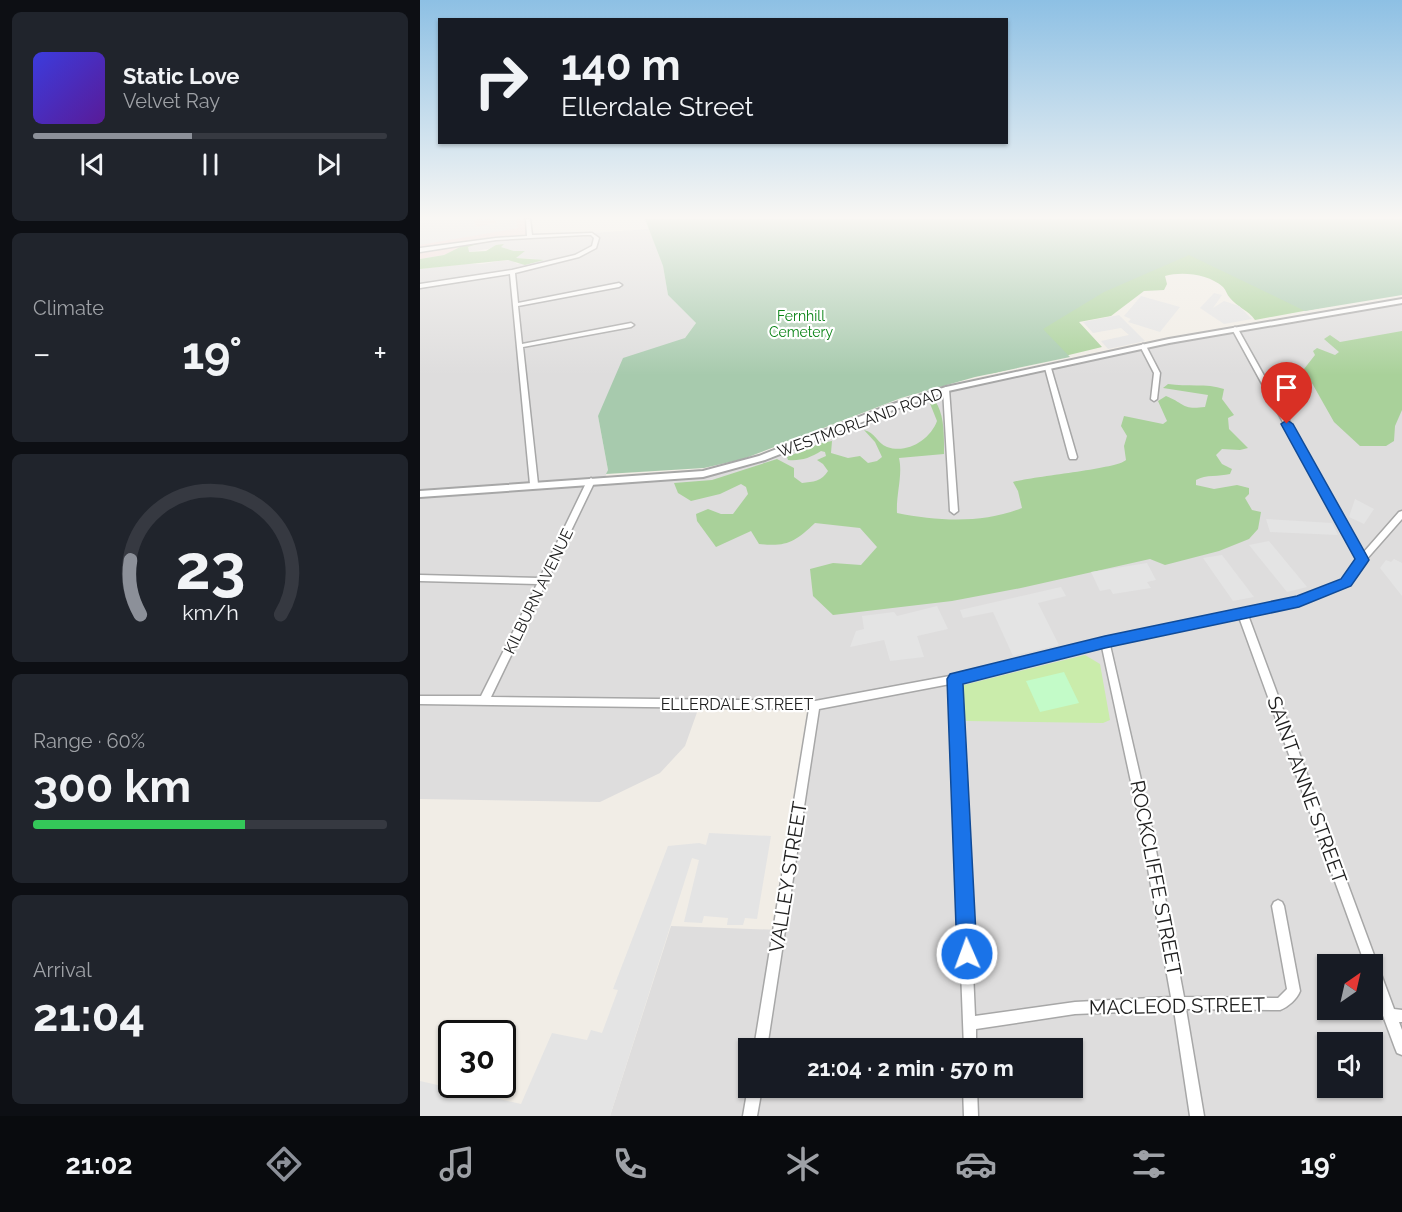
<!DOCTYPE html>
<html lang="en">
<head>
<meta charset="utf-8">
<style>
	:root { --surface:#171b24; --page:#20242c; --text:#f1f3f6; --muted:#9ea1a6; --line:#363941; --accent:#8c9099 }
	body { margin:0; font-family:Raleway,sans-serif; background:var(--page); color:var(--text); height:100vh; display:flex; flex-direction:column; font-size:22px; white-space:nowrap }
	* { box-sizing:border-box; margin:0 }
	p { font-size:20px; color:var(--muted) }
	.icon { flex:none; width:33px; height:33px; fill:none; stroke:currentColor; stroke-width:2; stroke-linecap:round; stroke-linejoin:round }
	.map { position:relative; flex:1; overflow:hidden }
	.side { display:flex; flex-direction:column; gap:12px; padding:12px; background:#0d0f14; width:420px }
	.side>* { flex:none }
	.hud { position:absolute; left:18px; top:18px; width:570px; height:126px; border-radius:0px; box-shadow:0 2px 4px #0004; background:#171b24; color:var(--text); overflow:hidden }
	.needle { width:39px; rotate:34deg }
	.controls { position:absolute; left:897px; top:954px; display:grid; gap:12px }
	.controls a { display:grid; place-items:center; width:66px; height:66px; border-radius:0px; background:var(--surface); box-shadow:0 2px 4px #0004; font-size:30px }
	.speed { position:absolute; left:18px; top:1020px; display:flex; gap:12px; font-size:30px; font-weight:700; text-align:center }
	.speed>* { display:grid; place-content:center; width:78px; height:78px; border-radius:50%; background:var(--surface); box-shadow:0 2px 4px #0004; line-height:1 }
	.speed .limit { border:3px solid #111; border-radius:9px; background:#fff; color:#111 }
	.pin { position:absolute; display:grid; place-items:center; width:51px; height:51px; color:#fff; margin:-62px -26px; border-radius:50% 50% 50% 0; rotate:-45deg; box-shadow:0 0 6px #0007 }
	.pin .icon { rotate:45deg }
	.me { position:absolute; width:66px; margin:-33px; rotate:358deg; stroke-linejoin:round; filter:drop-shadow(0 0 4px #0008) }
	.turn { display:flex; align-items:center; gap:21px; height:126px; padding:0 24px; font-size:27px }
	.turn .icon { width:78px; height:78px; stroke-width:2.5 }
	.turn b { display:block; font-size:42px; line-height:51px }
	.big { font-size:45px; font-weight:700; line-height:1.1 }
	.side .widget { flex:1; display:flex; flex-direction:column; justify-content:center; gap:9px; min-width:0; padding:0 21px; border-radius:9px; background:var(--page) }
	.side .dial { align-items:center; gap:0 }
	.dial svg { height:156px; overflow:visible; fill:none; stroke:var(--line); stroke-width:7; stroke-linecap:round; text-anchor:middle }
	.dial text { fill:var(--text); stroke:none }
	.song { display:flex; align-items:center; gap:18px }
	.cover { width:72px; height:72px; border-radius:9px; background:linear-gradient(135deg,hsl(240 70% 55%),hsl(270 70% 35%)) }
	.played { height:6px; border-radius:3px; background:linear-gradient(90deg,var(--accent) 45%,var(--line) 45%) }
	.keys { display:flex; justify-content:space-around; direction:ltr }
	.heat { display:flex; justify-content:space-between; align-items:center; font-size:33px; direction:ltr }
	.charge { height:9px; border-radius:4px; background:linear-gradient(90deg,#34c759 60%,var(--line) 0) }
	.trip { position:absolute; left:318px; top:1038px; width:345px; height:60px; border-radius:0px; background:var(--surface); box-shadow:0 2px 4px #0004; font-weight:700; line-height:60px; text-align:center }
	.tabs { display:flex; height:96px; justify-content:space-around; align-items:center; background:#090b0e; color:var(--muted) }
	.tabs .icon { width:42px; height:42px }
	.tabs .on { color:var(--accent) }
	.tabs b { font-size:27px; color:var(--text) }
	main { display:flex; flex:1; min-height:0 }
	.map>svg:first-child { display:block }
</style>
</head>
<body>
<main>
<section class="side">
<div class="widget">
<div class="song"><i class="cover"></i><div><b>Static Love</b><p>Velvet Ray</p></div></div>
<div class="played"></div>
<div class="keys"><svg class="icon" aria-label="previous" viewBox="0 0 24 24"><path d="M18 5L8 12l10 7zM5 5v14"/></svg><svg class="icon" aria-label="pause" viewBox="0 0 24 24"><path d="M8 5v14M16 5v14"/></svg><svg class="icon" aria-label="next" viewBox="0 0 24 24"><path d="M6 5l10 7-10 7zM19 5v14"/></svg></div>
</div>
<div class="widget"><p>Climate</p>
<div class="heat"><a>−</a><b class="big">19°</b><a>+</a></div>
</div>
<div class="widget dial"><svg viewBox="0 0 100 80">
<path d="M14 69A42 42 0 1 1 86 69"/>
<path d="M14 69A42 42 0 0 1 9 41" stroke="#8c9099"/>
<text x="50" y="56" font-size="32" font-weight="700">23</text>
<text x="50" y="72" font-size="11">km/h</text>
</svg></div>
<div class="widget"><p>Range · 60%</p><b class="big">300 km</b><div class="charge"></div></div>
<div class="widget"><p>Arrival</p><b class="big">21:04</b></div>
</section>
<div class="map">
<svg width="982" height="1116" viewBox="0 0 982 1116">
	<rect width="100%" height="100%" fill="#f1ede6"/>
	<path fill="#dedddd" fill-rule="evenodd" d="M229,229l14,37 5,29 28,28 -11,15 -87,78 10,54 -4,10 85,-4 120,-34 120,-48 241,-53 232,-41v816h-792l61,-190 109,4 35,-225 -115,-1 -15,42 -25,27 -60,29 -180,-3v-530l45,-5h18l16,-3 13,-1 5,4 20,-5 -22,-1 4,-3 -5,-4 -13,-4 -33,5v-5l7,-2 -10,-3zM908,964h44v46h-44zM908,1042h44v46h-44zM328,1048h324v40h-324z"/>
	<path fill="#f2d7d5" d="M0,219h108l2,18 -64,7 -22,11 -24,4z"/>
	<path fill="#caecab" d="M665,655l15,9 10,56 -7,3 -137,-2 -6,-35z"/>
	<path fill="#a9d19a" d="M754,237l173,66 -92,17c-7,-10 -18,-13 -25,-22 -3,-3 -4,-8 -7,-11 -14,-13 -41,-16 -58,-11l2,8 -3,6 -20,1 -33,25 -32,6 23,25 -108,26 -17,2 15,-15z
		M46,244h12l-10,3 1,5 17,-1 10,-6 8,-1 -3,3 13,4h11l-9,7 28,2 -19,5 -17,-5 -88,9v-10l24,-4z
		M982,331v79l-7,16 -1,15 -8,5h-26l-26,-24 -30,-53 11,-14 -2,-4 4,-3 18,7 4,-3 -15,-13 6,-4 10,7z
		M748,384c19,3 38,-1 56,5l-2,10 12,16 -6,3 1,11 19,19 -8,2 -18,-1 -6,6 6,9 10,5 -2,5c-11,3 -24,0 -34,6v5l18,4 23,-4 12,3v6l-4,4 7,12 9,2 -3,17 -9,10 -30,12 -54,14 -15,-6 -129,29 -69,13 -119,14 -20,-19 -3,-27 23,-6 28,2 16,-18 -17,-19 -45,-5c-20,19 -28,24 -56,21l-8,-13 -35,16 -19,-26 -1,-7 12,-5 13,5h12l15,-20 -2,-7 -5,-3 -21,10 -29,7 -13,-8 -4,-10 38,-3 65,-21 17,9v9l8,6c11,-1 20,-2 26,-12l-5,-7 -6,-4 9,-4 -1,-4 -4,-1c-11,7 -20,10 -33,9l-1,-3 34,-14 11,-2 -1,12 17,5 12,-2 8,7 9,-2 5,-4 -7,-15 -11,-12c11,2 13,13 23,17 20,7 43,-7 50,-26l-8,-20h6c10,14 9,36 9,53l-45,4c4,17 -3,36 -2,55 41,8 85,11 125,-5l-4,-17 -5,-9c22,-6 104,-13 113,-22l-2,-14 3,-10 -6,-10 3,-10 39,8 4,-3 -9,-20 8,-5c20,8 15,14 39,11l3,-12 -45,-7z"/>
	<path fill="#a7caad" d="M225,219h757v76l-97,16 -116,-56 -85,37 -61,37 27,28 -95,20 -74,21 -158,61 -39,9 -98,6 2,-4 -10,-54 25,-58 62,-20 11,-15 -28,-28 -5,-29z"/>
	<path fill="#c3fbc8" d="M644,672l15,31 -39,9 -14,-31z"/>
	<path fill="#e4e4e4" d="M0,219h54l2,8 20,-4 -1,-4h21l2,9 -98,17z
		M794,293l8,2 -9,13 11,-7 15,5 13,13 -28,5 -24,-16z
		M721,296l39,11 -20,25 -32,-10 3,-3 -7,-3z
		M699,315l26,26 -37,8 -7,-8 28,-6 -8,-7 -28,5 -10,-11z
		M935,499l19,10 -10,15 -15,-7z
		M846,519l66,4 6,12 -68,-3z
		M849,541l38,46 -20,5 -38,-47z
		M802,555l32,42 -21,4 -30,-43z
		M974,559l8,4v33l-22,-28 6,-8 5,2z
		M727,563l9,17 -9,2 4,6 -38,6 -3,-5 -10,2 -9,-19z
		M641,587l5,9 -28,7 21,42 -46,11 -20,-44 -30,6 -3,-8z
		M517,606l11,23 -31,7 7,21 -34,4 -6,-21 -34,7 6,-16 8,-2 -2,-13 32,-4 3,4z
		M289,833l62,3 -14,83 -12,-1 -2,7h-16l1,-7 -24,-2 -2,7 -18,-1 15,-62 -7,-2 -82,258h-190v-35l101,23 31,-71 35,7 4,-10 11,3 16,-43 -5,-1 55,-143 31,-3 7,2z"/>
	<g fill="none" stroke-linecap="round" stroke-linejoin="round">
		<defs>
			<path id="minor" d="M106,219h4l2,16 60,-2 7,5 -3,10 -17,9 -64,16 3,30 101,-20 3,2 -3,2 -101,19 4,38 109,-21 3,2 -3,2 -108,20 15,137 -4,3 -4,-3 -20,-210 -90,14v-4l92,-14 63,-15 17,-9 2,-8 -3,-3h-7l-88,5 -76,12v-4l76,-10 31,-2z
				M815,327l3,2 125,224 36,-41 3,-1v8l-37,42 -16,24 -50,19 -51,11 146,394 8,1v12h-3l3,8v25l-5,-2 -2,-5 -23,-62v-22h-7l-126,-347 -129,28 40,174 34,178 94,1 9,-9 -15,-83 2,-4 4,-2 4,2 2,4 16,85c-3,8 -12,16 -20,19l-94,-1 18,107h-14l-16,-106 -99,4 -99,15v19h-12l-14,-364 -131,25 -52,339h-13l55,-339 -389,-5v-8h61l56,-112 -117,-3v-6l120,3 47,-97 4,-3 4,3 -104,216 324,4 140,-26 150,-37 193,-40 45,-17 15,-22 -126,-230zM682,647l37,172 32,178 -96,5 -100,14 -15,-334z
				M723,344l3,2 14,27 -3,26 -3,2 -3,-2 3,-26 -14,-27z
				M628,366l3,2 26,89 -1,2h-6l-1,-2 -24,-89z
				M526,387l3,2 9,122 -4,3 -4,-3 -7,-122z
				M328,1087l14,1 -5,28h-14z
				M543,1088h14l1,28h-14z"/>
			<path id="tertiary" d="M982,299v4l-233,40 -221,48 -55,19 -128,50 -62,17 -283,20v-6l283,-20 56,-15 128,-50 59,-19 223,-48z"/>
		</defs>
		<use href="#minor" stroke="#a7a7a7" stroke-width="3"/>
		<use href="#tertiary" stroke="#a7a7a7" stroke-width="4"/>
		<use href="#minor" fill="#fff" fill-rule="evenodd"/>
		<use href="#tertiary" fill="#fff" fill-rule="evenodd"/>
	</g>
	<linearGradient id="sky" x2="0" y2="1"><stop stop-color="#8dc0e4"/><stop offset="0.58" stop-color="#f9f7f4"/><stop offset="1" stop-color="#f9f7f4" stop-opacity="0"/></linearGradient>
	<rect width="982" height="375" fill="url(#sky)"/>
	<path fill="#1a73e8" stroke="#114b97" stroke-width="1.5" d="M867,420l6,4 74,132 2,4 -2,3 -16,23 -52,21 -194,41 -142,36 14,270 -3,8 -7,3 -7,-3 -3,-8 -10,-275 3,-5 155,-38 192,-40 44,-17 14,-20 -74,-135z"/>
	<g text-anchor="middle" stroke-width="4.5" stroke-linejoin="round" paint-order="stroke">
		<g font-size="14" fill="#098315" stroke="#fff">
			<text x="381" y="321">Fernhill<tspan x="381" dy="16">Cemetery</tspan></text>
		</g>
		<g font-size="16" fill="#202020" stroke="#fff">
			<text transform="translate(440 422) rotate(-20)" y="6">WESTMORLAND ROAD</text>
			<text transform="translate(118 591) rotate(-64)" y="6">KILBURN AVENUE</text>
			<text x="317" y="710">ELLERDALE STREET</text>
		</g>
		<g font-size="20" fill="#202020" stroke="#fff">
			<text transform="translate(887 790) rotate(70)" y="7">SAINT ANNE STREET</text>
			<text transform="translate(368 877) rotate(-81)" y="7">VALLEY STREET</text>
			<text transform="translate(736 878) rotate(79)" y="7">ROCKCLIFFE STREET</text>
			<text transform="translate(757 1006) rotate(-1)" y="7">MACLEOD STREET</text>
		</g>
	</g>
</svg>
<div class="controls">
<a><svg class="needle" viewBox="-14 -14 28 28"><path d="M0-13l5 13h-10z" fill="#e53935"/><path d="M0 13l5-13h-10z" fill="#9ea1a6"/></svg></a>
<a><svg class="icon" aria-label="sound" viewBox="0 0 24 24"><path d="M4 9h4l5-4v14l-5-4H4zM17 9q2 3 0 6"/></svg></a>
</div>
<div class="speed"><div class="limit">30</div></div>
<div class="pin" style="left:867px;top:424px;background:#d93025"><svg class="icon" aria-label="arrive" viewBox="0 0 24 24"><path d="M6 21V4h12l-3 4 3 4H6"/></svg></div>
<svg class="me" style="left:547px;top:954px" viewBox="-20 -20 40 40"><circle r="17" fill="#1a73e8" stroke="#fff" stroke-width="3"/><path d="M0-11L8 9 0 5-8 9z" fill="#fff"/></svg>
<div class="trip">21:04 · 2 min · 570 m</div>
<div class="hud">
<div class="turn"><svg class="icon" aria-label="right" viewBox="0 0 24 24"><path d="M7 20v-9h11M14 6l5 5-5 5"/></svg><div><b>140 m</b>Ellerdale Street</div></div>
</div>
</div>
</main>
<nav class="tabs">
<b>21:02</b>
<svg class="icon on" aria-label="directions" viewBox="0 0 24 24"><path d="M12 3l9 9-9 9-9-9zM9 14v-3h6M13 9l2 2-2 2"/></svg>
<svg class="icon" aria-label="music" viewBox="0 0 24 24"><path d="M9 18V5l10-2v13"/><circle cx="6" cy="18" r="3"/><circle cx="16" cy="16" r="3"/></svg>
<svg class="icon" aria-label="phone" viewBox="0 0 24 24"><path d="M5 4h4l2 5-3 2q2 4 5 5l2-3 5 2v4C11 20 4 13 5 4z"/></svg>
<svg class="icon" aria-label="climate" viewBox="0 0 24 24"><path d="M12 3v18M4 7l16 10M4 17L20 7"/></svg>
<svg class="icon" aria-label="car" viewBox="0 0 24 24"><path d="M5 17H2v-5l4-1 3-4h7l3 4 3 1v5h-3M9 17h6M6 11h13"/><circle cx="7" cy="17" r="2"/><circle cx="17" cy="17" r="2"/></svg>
<svg class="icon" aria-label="filters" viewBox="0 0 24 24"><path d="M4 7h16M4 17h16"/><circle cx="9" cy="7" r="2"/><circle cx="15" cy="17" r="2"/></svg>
<b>19°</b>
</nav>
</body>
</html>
